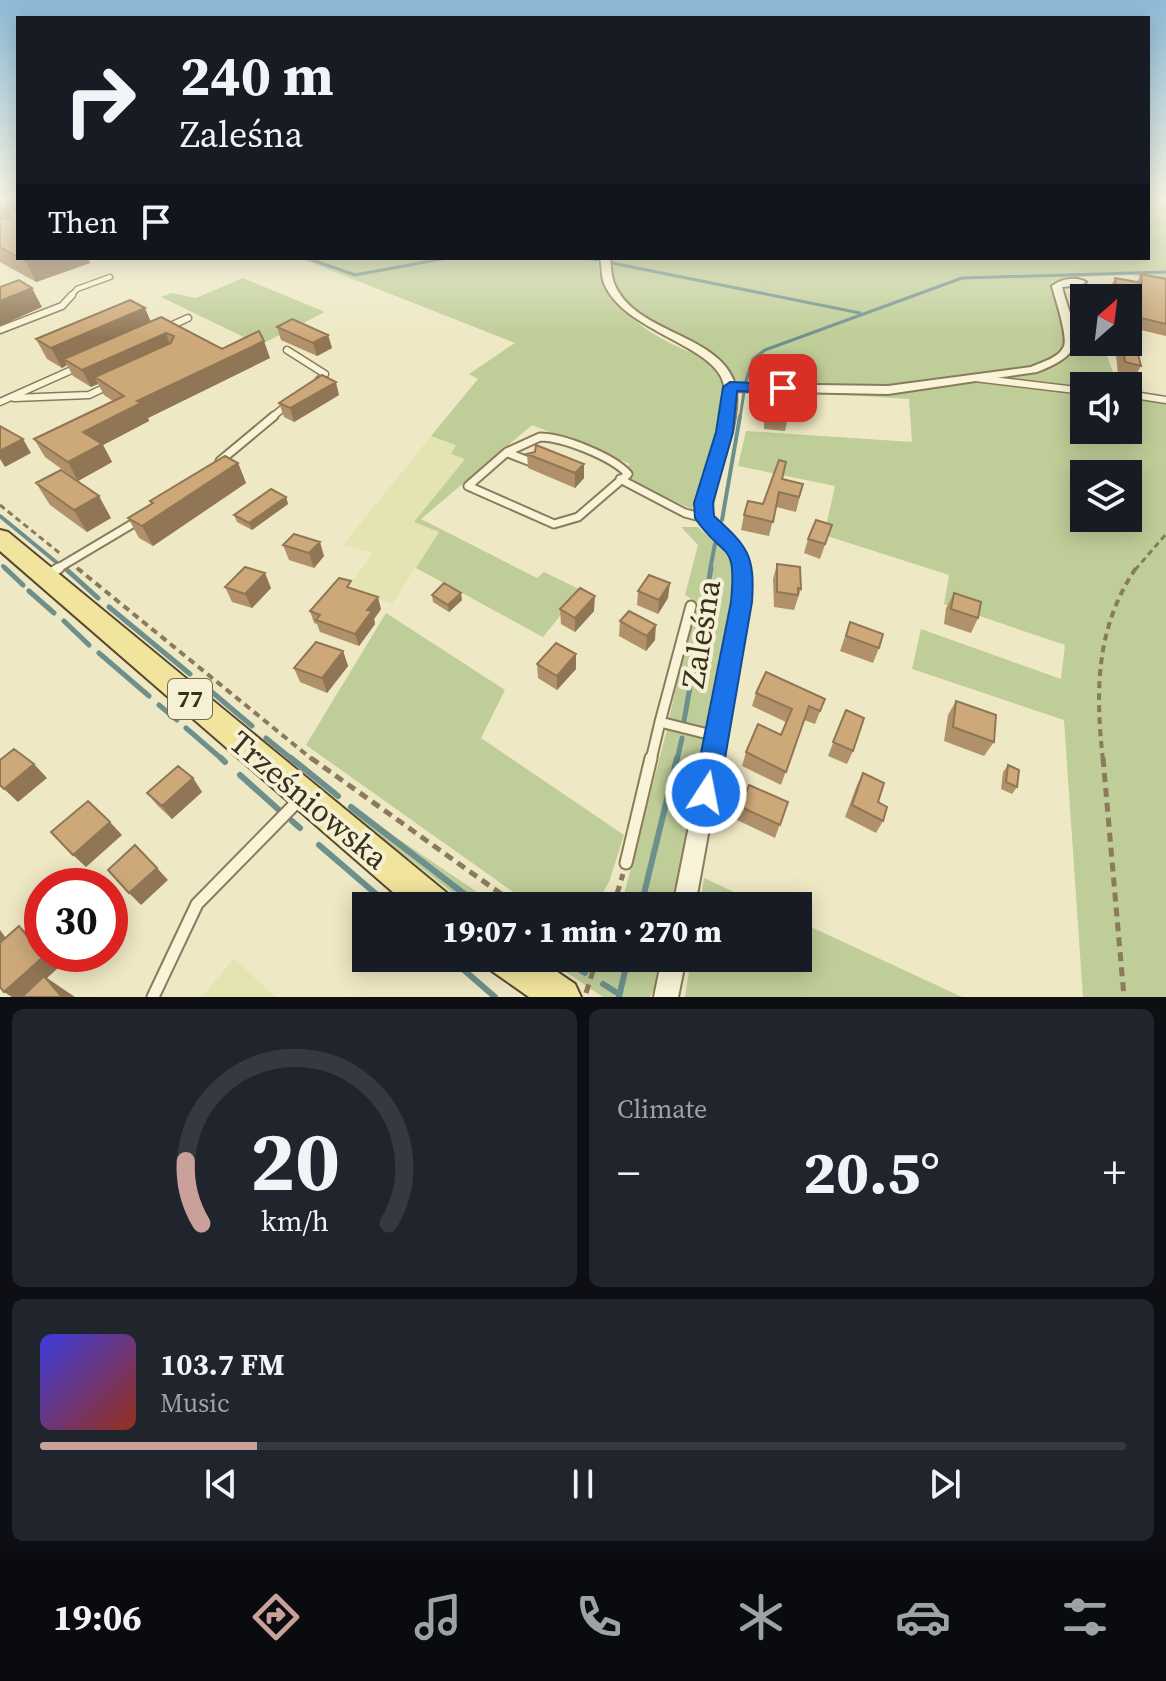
<!DOCTYPE html>
<html lang="en">
<head>
<meta charset="utf-8">
<style>
	:root { --surface:#171b24; --page:#20242c; --text:#f1f3f6; --muted:#9ea1a6; --line:#363941; --accent:#c9a09a }
	body { margin:0; font-family:"Source Serif 4",serif; background:var(--page); color:var(--text); height:100vh; display:flex; flex-direction:column; font-size:30px; white-space:nowrap }
	* { box-sizing:border-box; margin:0 }
	p { font-size:26px; color:var(--muted) }
	.icon { flex:none; width:44px; height:44px; fill:none; stroke:currentColor; stroke-width:2; stroke-linecap:round; stroke-linejoin:round }
	.map { position:relative; height:997px; overflow:hidden }
	.panel { display:flex; flex-direction:column; gap:12px; padding:12px; background:#0d0f14; flex:1 }
	.panel>* { flex:none }
	.hud { position:absolute; left:16px; top:16px; width:1134px; height:244px; border-radius:0px; box-shadow:0 4px 20px #0003; background:#171b24; color:var(--text); overflow:hidden }
	.needle { width:52px; rotate:28deg }
	.buttons { position:absolute; left:1070px; top:284px; display:grid; gap:16px }
	.buttons a { display:grid; place-items:center; width:72px; height:72px; border-radius:0px; background:var(--surface); box-shadow:0 4px 20px #0003; font-size:40px }
	.speed { position:absolute; left:24px; top:868px; display:flex; gap:16px; font-size:40px; font-weight:700; text-align:center }
	.speed>* { display:grid; place-content:center; width:104px; height:104px; border-radius:50%; background:var(--surface); box-shadow:0 4px 20px #0003; line-height:1 }
	.speed .limit { border:12px solid #d22; background:#fff; color:#111 }
	.pin { position:absolute; display:grid; place-items:center; width:68px; height:68px; color:#fff; margin:-34px; border-radius:16px; box-shadow:0 4px 12px #0006 }
	.me { position:absolute; width:88px; margin:-44px; rotate:11deg; stroke-linejoin:round; filter:drop-shadow(0 0 6px #0008) }
	.turn { display:flex; align-items:center; gap:28px; height:168px; padding:0 32px; font-size:36px }
	.turn .icon { width:104px; height:104px; stroke-width:2.5 }
	.turn b { display:block; font-size:56px; line-height:68px }
	.then { display:flex; align-items:center; height:76px; padding:0 32px; background:#0003; gap:16px; font-size:30px }
	.big { font-size:60px; font-weight:800; line-height:1.1 }
	.panel .card { flex:1; display:flex; flex-direction:column; justify-content:center; gap:12px; min-width:0; padding:0 28px; border-radius:12px; background:var(--page) }
	.panel .dial { align-items:center; gap:0 }
	.dial svg { height:208px; overflow:visible; fill:none; stroke:var(--line); stroke-width:7; stroke-linecap:round; text-anchor:middle }
	.dial text { fill:var(--text); stroke:none }
	.song { display:flex; align-items:center; gap:24px }
	.cover { width:96px; height:96px; border-radius:12px; background:linear-gradient(135deg,hsl(240 70% 55%),hsl(10 70% 35%)) }
	.played { height:8px; border-radius:4px; background:linear-gradient(90deg,var(--accent) 20%,var(--line) 20%) }
	.keys { display:flex; justify-content:space-around; direction:ltr }
	.heat { display:flex; justify-content:space-between; align-items:center; font-size:44px; direction:ltr }
	.panel .tiles { flex:1; display:grid; gap:12px; grid-template-columns:1fr 1fr }
	.card:last-child { grid-column:span 2 }
	.trip { position:absolute; left:352px; top:892px; width:460px; height:80px; border-radius:0px; background:var(--surface); box-shadow:0 4px 20px #0003; font-weight:800; line-height:80px; text-align:center }
	.menu { display:flex; height:128px; justify-content:space-around; align-items:center; background:#090b0e; color:var(--muted) }
	.menu .icon { width:56px; height:56px }
	.menu .on { color:var(--accent) }
	.menu b { font-size:36px; color:var(--text) }
	.map>svg:first-child { display:block }
</style>
</head>
<body>
<div class="map">
<svg width="1166" height="997" viewBox="0 0 1166 997">
	<rect width="100%" height="100%" fill="#eee8c4"/>
	<path fill="#e4e4b2" d="M431,436l26,9 8,14 -51,63 25,10 -47,72 -45,-15 26,-36 -30,-8z
		M234,958l41,39h-73z"/>
	<path fill="#bfcd98" fill-rule="evenodd" d="M1148,198h18v85l-35,-8 -52,2 1,3 -25,3 -3,3 14,57 -8,13 -34,14 -128,17 -158,-3 -15,-22 -71,-39 -28,-25 -17,-32 2,-8h539z
		M299,258h299c-1,38 42,70 72,85 15,8 39,14 48,29 4,4 6,17 6,23 -2,38 -21,78 -32,114l-74,-33 12,-12 -98,-39 -111,94 116,59 7,-6 37,18 -38,47 -127,-69 23,-36 -25,-10 51,-63 -14,-5 5,-9 -25,-9 47,-57 -9,-5 46,-31z
		M243,278l82,34 -65,33 -99,-48 11,-4 24,5z
		M1080,320l4,1v21h18l16,44h-34v3l-95,-10c27,-3 65,-3 82,-28l-2,-29z
		M977,381l107,12v37h44v-34l38,6v595h-83l-19,-277 -152,-51 9,-40 140,50 4,-34 -121,-41 5,-29 -125,-40 11,-49 -97,-20 8,-35 166,11 -3,-43 -156,-10 100,4zM1084,474h44v44h-44z
		M681,527h17c29,26 39,30 36,71l-62,308h-51l45,-173 29,-132 -10,-6 13,-50z
		M386,613l119,77 -24,48 143,97 -15,47 -14,24h-62l-227,-161z
		M351,807l147,99h-28l-120,-93z
		M704,878l60,28h-64z
		M798,921l164,76h-277l6,-39h107z
		M545,958h117l-4,23 -8,16h-47z"/>
	<g fill="none" stroke-linecap="round" stroke-linejoin="round">
		<path stroke="#6d908d" stroke-width="3" d="M307,258l48,17 92,-17
			M588,258l9,2
			M612,263l248,50
			M745,384l8,-25 12,-9 197,-72 204,-6
			M740,418l4,-26"/>
		<path stroke="#6d908d" stroke-width="4" d="M0,516l56,46
			M722,520l18,-104
			M3,566l4,4
			M710,570l5,-26"/>
		<path stroke="#6d908d" stroke-width="5" d="M5,568l18,17
			M67,570l31,28
			M29,591l25,22
			M109,607l81,67
			M64,621l25,24
			M99,653l50,43
			M199,681l53,45
			M159,705l18,15
			M684,721l27,-153
			M186,728l37,32
			M266,738l27,22
			M677,760l5,-22"/>
		<path stroke="#6d908d" stroke-width="6" d="M221,758l4,4
			M291,758l47,38
			M240,775l39,35
			M351,807l129,99
			M292,821l8,7
			M319,845l71,61
			M641,906l36,-148
			M450,958l45,39
			M560,958l25,15
			M603,984l16,10
			M619,997l9,-39"/>
		<defs>
			<path id="lane-far4" d="M70,297l7,-8 33,-12"/>
			<path id="lane-far3" d="M168,327l20,-9
				M0,330l62,-24 10,-11
				M287,350l38,24 -6,6
				M975,378l109,13
				M1128,394l38,6
				M14,398l75,-3 19,-9
				M0,402l76,-34
				M271,418l16,-13"/>
			<path id="lane-far2" d="M540,437c23,0 73,20 88,37l-50,43 -24,7 -86,-38 39,-34z
				M508,453l23,9
				M220,461l54,-45
				M620,479l65,34 19,5
				M55,570l84,-50"/>
			<path id="lane-far1" d="M47,575l12,-7
				M660,722l31,-116
				M651,760l9,-38 56,14"/>
			<path id="lane" d="M626,863l25,-105
				M153,997l44,-93 102,-104"/>
			<path id="street" d="M600,258h10c1,8 1,17 4,25 20,51 105,50 121,101l153,2 143,-19c11,-5 28,-9 33,-21 4,-11 -9,-48 -12,-60 9,-7 24,-10 34,-4l-5,3 -19,2c13,48 30,64 -25,85l-149,22 -152,-3c4,42 -23,83 -25,125 34,31 41,40 39,86l-55,304h-22l61,-304 1,-30 -5,-18 -33,-36c3,-44 34,-91 27,-133 -7,-40 -101,-53 -120,-102 -3,-8 -2,-17 -4,-25z
				M662,958h24l-8,39h-24z"/>
			<path id="primary" d="M0,530l8,2 440,362 6,12h-45l-409,-355z
				M487,958h50l38,26 6,13h-52l-37,-26z"/>
		</defs>
		<use href="#lane-far4" stroke="#897b5b" stroke-width="7"/>
		<use href="#lane-far3" stroke="#897b5b" stroke-width="9"/>
		<use href="#lane-far2" stroke="#897b5b" stroke-width="11"/>
		<use href="#lane-far1" stroke="#897b5b" stroke-width="13"/>
		<use href="#lane" stroke="#897b5b" stroke-width="15"/>
		<use href="#street" stroke="#897b5b" stroke-width="4"/>
		<use href="#primary" stroke="#57482f" stroke-width="4"/>
		<path stroke="#897b5b" stroke-width="3" stroke-dasharray="6 4" stroke-linecap="butt" d="M0,505l62,50
			M77,568l2,2
			M1135,570l31,-36"/>
		<path stroke="#897b5b" stroke-width="4" stroke-dasharray="7 5" stroke-linecap="butt" d="M77,568l236,192
			M1103,760c-8,-69 -7,-133 33,-192"/>
		<path stroke="#897b5b" stroke-width="5" stroke-dasharray="9 6" stroke-linecap="butt" d="M311,758l207,148
			M1103,758l21,239
			M607,906l10,-12 6,-20
			M586,993l11,-35"/>
		<use href="#lane-far4" stroke="#f9f4d8" stroke-width="4"/>
		<use href="#lane-far3" stroke="#f9f4d8" stroke-width="6"/>
		<use href="#lane-far2" stroke="#f9f4d8" stroke-width="7"/>
		<use href="#lane-far1" stroke="#f9f4d8" stroke-width="9"/>
		<use href="#lane" stroke="#f9f4d8" stroke-width="11"/>
		<use href="#street" fill="#f9f4d8" fill-rule="evenodd"/>
		<use href="#primary" fill="#f1e49c" fill-rule="evenodd"/>
	</g>
	<path fill="#b09169" d="M0,198h18v60h70l2,5 -54,19 -36,-20z
		M1141,274l25,5v57l-38,-9v-29h-17l-1,-10 5,-10 22,4z
		M151,321l71,28 48,9 -122,60 1,3 -46,24 9,17 -34,19 -33,-24 -11,-18 79,-38 -9,-6 -6,-11 -7,3 -18,-11 -6,-11 -5,3 -15,-9 -11,-20z
		M277,327l51,8 4,13 -15,8 -36,-16z
		M1122,344l19,22 -6,11 -17,-3 -2,-19z
		M767,381l21,36 -3,14 -21,-2v-34z
		M339,395l-45,27 -10,-5 -5,-14z
		M535,452l49,26 -9,10 -47,-20 -1,-14z
		M238,463l8,20 -93,63 -14,-8 -11,-20 23,-14 -1,-3z
		M782,479l21,5 -7,28 -20,-5 -7,29 -28,-6 3,-15 19,-11z
		M36,483l75,35 -24,14 -37,-27z
		M286,497l2,7 -36,26 -15,-8 -3,-7z
		M832,525l-12,34 -16,-6 4,-14z
		M283,545l41,11 -10,12 -25,-8z
		M777,564l24,25 -7,21 -20,-3 -1,-28z
		M225,587l46,1 -19,20 -20,-6z
		M353,589l28,20 -7,10 1,5 -16,22 -39,-14 -3,-8 -3,-1 -4,-12z
		M638,591l30,7 -10,16 -21,-9z
		M954,593l24,25 -7,15 -27,-9 2,-16z
		M432,595l30,5 -13,12 -16,-10z
		M560,609l34,2 -19,21 -14,-8z
		M620,621l35,19 -9,11 -27,-15z
		M850,622l29,26 -6,15 -33,-12z
		M343,651l5,15 -21,27 -27,-11 -6,-14z
		M576,654v15l-19,21 -19,-12 -1,-14z
		M756,693l69,6 -10,25 -11,-4 -23,65 -39,-19 4,-14 35,-17 5,-13 -34,-16z
		M956,701l38,41 -10,14 -40,-15 4,-26z
		M846,710l7,41 -6,13 -19,-8z
		M1008,765l9,22 -5,7 -11,-5 2,-17z
		M863,773l15,29 5,19 -7,12 -31,-16 12,-32z
		M193,778l9,14 -30,27 -14,-13 -11,-13z
		M788,802l-13,36 -38,-18 4,-13z"/>
	<path fill="#907655" d="M1,198h17v28l-18,6z
		M35,258h53l2,5 -54,19 -10,-21z
		M32,288l10,19 -42,19v-25z
		M145,308l8,19 -89,32 3,6 -5,3 -11,-20z
		M166,333l6,17 -77,27 3,7 -7,3 -9,-17z
		M328,335l4,13 -15,8 -4,-13z
		M264,341l6,17 -122,60 1,3 -46,24 9,17 -34,19 -10,-19 15,-30 54,-31z
		M336,382l3,13 -45,27 -4,-14z
		M23,439l8,14 -26,14 -5,-8v-8z
		M238,463l8,20 -93,63 -11,-20z
		M584,464v14l-9,10v-15z
		M99,496l12,22 -24,14 -13,-22z
		M286,497l2,7 -36,26 -3,-7z
		M320,542l4,14 -10,12 -5,-15z
		M265,573l6,15 -19,20 -7,-14z
		M670,583l-2,15 -10,16 1,-14z
		M461,593l1,7 -13,12 -1,-7z
		M595,596l-1,15 -19,21v-14z
		M378,597l3,12 -7,10 1,5 -16,22 -4,-12 12,-24z
		M656,625l-1,15 -9,11 1,-15z
		M343,651l5,15 -21,27 -5,-15z
		M576,654v15l-19,21v-14z
		M34,764l13,14 -29,24 -14,-13z
		M193,778l9,14 -30,27 -10,-13z
		M110,822l12,13 -36,32 -13,-12z
		M157,868l11,12 -27,25 -12,-12z
		M19,926l15,12 8,10v6h5l11,14 -11,10 28,19h-63l-8,-5z
		M0,930l17,23 -17,-13z"/>
	<path fill="#cda97a" stroke="#907655" stroke-width="2" d="M0,198h5l11,6 -16,5z
		M11,208l7,4v45l-18,-10v-27l9,-2z
		M20,258h15l-9,3z
		M1141,274l25,5v45l-38,-9v-17h-11l-2,-20 27,5z
		M19,280l13,8 -32,13v-14z
		M130,300l15,8 -94,40 -15,-9z
		M161,317l61,32 37,-18 5,10 -127,60 4,2 -58,29 19,12 -34,18 -34,-23 90,-43 -29,-19 76,-34 3,-7 -8,-3 -84,37 -18,-11z
		M292,319l36,16 -15,8 -36,-16z
		M1122,344l14,2 5,20 -16,-4z
		M322,375l14,7 -46,26 -11,-5z
		M767,381l20,1 1,35 -21,-2z
		M0,426l23,13 -23,12z
		M536,445l48,19 -9,9 -48,-19 8,-2z
		M225,456l13,7 -96,63 -14,-8 25,-15 -3,-2z
		M779,460l7,2 -4,17 21,5 -4,13 -20,-5 -6,30 -29,-7 4,-14 15,3z
		M61,470l38,26 -25,14 -38,-27z
		M271,489l15,8 -37,26 -15,-8z
		M816,520l16,5 -7,19 -17,-5z
		M294,534l26,8 -11,11 -26,-8z
		M777,564l23,3 1,22 -3,-1v7l-21,-3z
		M245,567l20,6 -20,21 -20,-7z
		M649,575l21,8 -11,17 -21,-9z
		M339,578l12,3 -4,6 31,10 -11,13 5,1 -17,23 -39,-14 4,-5 -10,-4z
		M444,583l17,10 -13,12 -16,-10z
		M580,588l15,8 -20,22 -15,-9z
		M954,593l27,9 -3,16 -27,-9z
		M629,611l27,14 -9,11 -27,-15z
		M850,622l33,12 -4,14 -33,-12z
		M316,642l27,9 -21,27 -28,-10z
		M556,643l20,11 -19,22 -20,-12z
		M766,672l59,27 -5,12 -11,-5 -23,66 -40,-20 12,-28 23,11 11,-26 -36,-16z
		M956,701l40,14 -2,27 -41,-15z
		M846,710l18,8 -11,33 -20,-9z
		M14,749l20,15 -30,25 -4,-4v-25z
		M1008,765l11,5 -2,17 -11,-5z
		M178,766l15,12 -31,28 -15,-13z
		M863,773l21,10 -6,19 9,5 -4,14 -31,-16z
		M749,785l39,17 -8,23 -39,-18z
		M88,801l22,21 -37,33 -22,-23z
		M135,845l22,23 -28,25 -21,-23z
		M19,926l24,31 -39,35 -4,-5v-47l1,2z
		M44,976l18,21h-40z"/>
	<linearGradient id="sky" x2="0" y2="1"><stop stop-color="#8dbad7"/><stop offset="0.59" stop-color="#f7f5e4"/><stop offset="1" stop-color="#f7f5e4" stop-opacity="0"/></linearGradient>
	<rect width="1166" height="338" fill="url(#sky)"/>
	<path fill="#1a73e8" stroke="#114b97" stroke-width="2" d="M730,382l53,2 8,4 -8,5 -46,-2 -4,41 -20,71 1,13c34,31 41,39 38,86l-33,191 -3,9 -10,3 -9,-3 -4,-9 38,-191c6,-64 -7,-41 -36,-84l-1,-15 22,-71 7,-45z"/>
	<g text-anchor="middle" stroke-width="8" stroke-linejoin="round" paint-order="stroke">
		<rect fill="#f6f1d4" stroke="#726a55" stroke-width="2" x="168" y="679" width="44" height="40" rx="6"/>
		<g font-size="24" font-weight="bold" fill="#39301f">
			<text x="190" y="707">77</text>
		</g>
		<g font-size="32" fill="#39301f" stroke="#f6f1d4">
			<text transform="translate(701 634) rotate(-81)" y="11">Zaleśna</text>
			<text transform="translate(309 800) rotate(40)" y="11">Trześniowska</text>
		</g>
	</g>
</svg>
<div class="buttons">
<a><svg class="needle" viewBox="-14 -14 28 28"><path d="M0-13l5 13h-10z" fill="#e53935"/><path d="M0 13l5-13h-10z" fill="#9ea1a6"/></svg></a>
<a><svg class="icon" aria-label="sound" viewBox="0 0 24 24"><path d="M4 9h4l5-4v14l-5-4H4zM17 9q2 3 0 6"/></svg></a>
<a><svg class="icon" aria-label="layers" viewBox="0 0 24 24"><path d="M12 4l9 5-9 5-9-5zM3 14l9 5 9-5"/></svg></a>
</div>
<div class="speed"><div class="limit">30</div></div>
<div class="pin" style="left:783px;top:388px;background:#d93025"><svg class="icon" aria-label="arrive" viewBox="0 0 24 24"><path d="M6 21V4h12l-3 4 3 4H6"/></svg></div>
<svg class="me" style="left:706px;top:793px" viewBox="-20 -20 40 40"><circle r="17" fill="#1a73e8" stroke="#fff" stroke-width="3"/><path d="M0-11L8 9 0 5-8 9z" fill="#fff"/></svg>
<div class="trip">19:07 · 1 min · 270 m</div>
<div class="hud">
<div class="turn"><svg class="icon" aria-label="right" viewBox="0 0 24 24"><path d="M7 20v-9h11M14 6l5 5-5 5"/></svg><div><b>240 m</b>Zaleśna</div></div>
<div class="then">Then<svg class="icon" aria-label="arrive" viewBox="0 0 24 24"><path d="M6 21V4h12l-3 4 3 4H6"/></svg></div>
</div>
</div>
<section class="panel">
<div class="tiles">
<div class="card dial"><svg viewBox="0 0 100 80">
<path d="M14 69A42 42 0 1 1 86 69"/>
<path d="M14 69A42 42 0 0 1 8 45" stroke="#c9a09a"/>
<text x="50" y="56" font-size="32" font-weight="700">20</text>
<text x="50" y="72" font-size="11">km/h</text>
</svg></div>
<div class="card"><p>Climate</p>
<div class="heat"><a>−</a><b class="big">20.5°</b><a>+</a></div>
</div>
<div class="card">
<div class="song"><i class="cover"></i><div><b>103.7 FM</b><p>Music</p></div></div>
<div class="played"></div>
<div class="keys"><svg class="icon" aria-label="previous" viewBox="0 0 24 24"><path d="M18 5L8 12l10 7zM5 5v14"/></svg><svg class="icon" aria-label="pause" viewBox="0 0 24 24"><path d="M8 5v14M16 5v14"/></svg><svg class="icon" aria-label="next" viewBox="0 0 24 24"><path d="M6 5l10 7-10 7zM19 5v14"/></svg></div>
</div>
</div>
</section>
<nav class="menu">
<b>19:06</b>
<svg class="icon on" aria-label="directions" viewBox="0 0 24 24"><path d="M12 3l9 9-9 9-9-9zM9 14v-3h6M13 9l2 2-2 2"/></svg>
<svg class="icon" aria-label="music" viewBox="0 0 24 24"><path d="M9 18V5l10-2v13"/><circle cx="6" cy="18" r="3"/><circle cx="16" cy="16" r="3"/></svg>
<svg class="icon" aria-label="phone" viewBox="0 0 24 24"><path d="M5 4h4l2 5-3 2q2 4 5 5l2-3 5 2v4C11 20 4 13 5 4z"/></svg>
<svg class="icon" aria-label="climate" viewBox="0 0 24 24"><path d="M12 3v18M4 7l16 10M4 17L20 7"/></svg>
<svg class="icon" aria-label="car" viewBox="0 0 24 24"><path d="M5 17H2v-5l4-1 3-4h7l3 4 3 1v5h-3M9 17h6M6 11h13"/><circle cx="7" cy="17" r="2"/><circle cx="17" cy="17" r="2"/></svg>
<svg class="icon" aria-label="filters" viewBox="0 0 24 24"><path d="M4 7h16M4 17h16"/><circle cx="9" cy="7" r="2"/><circle cx="15" cy="17" r="2"/></svg>
</nav>
</body>
</html>
